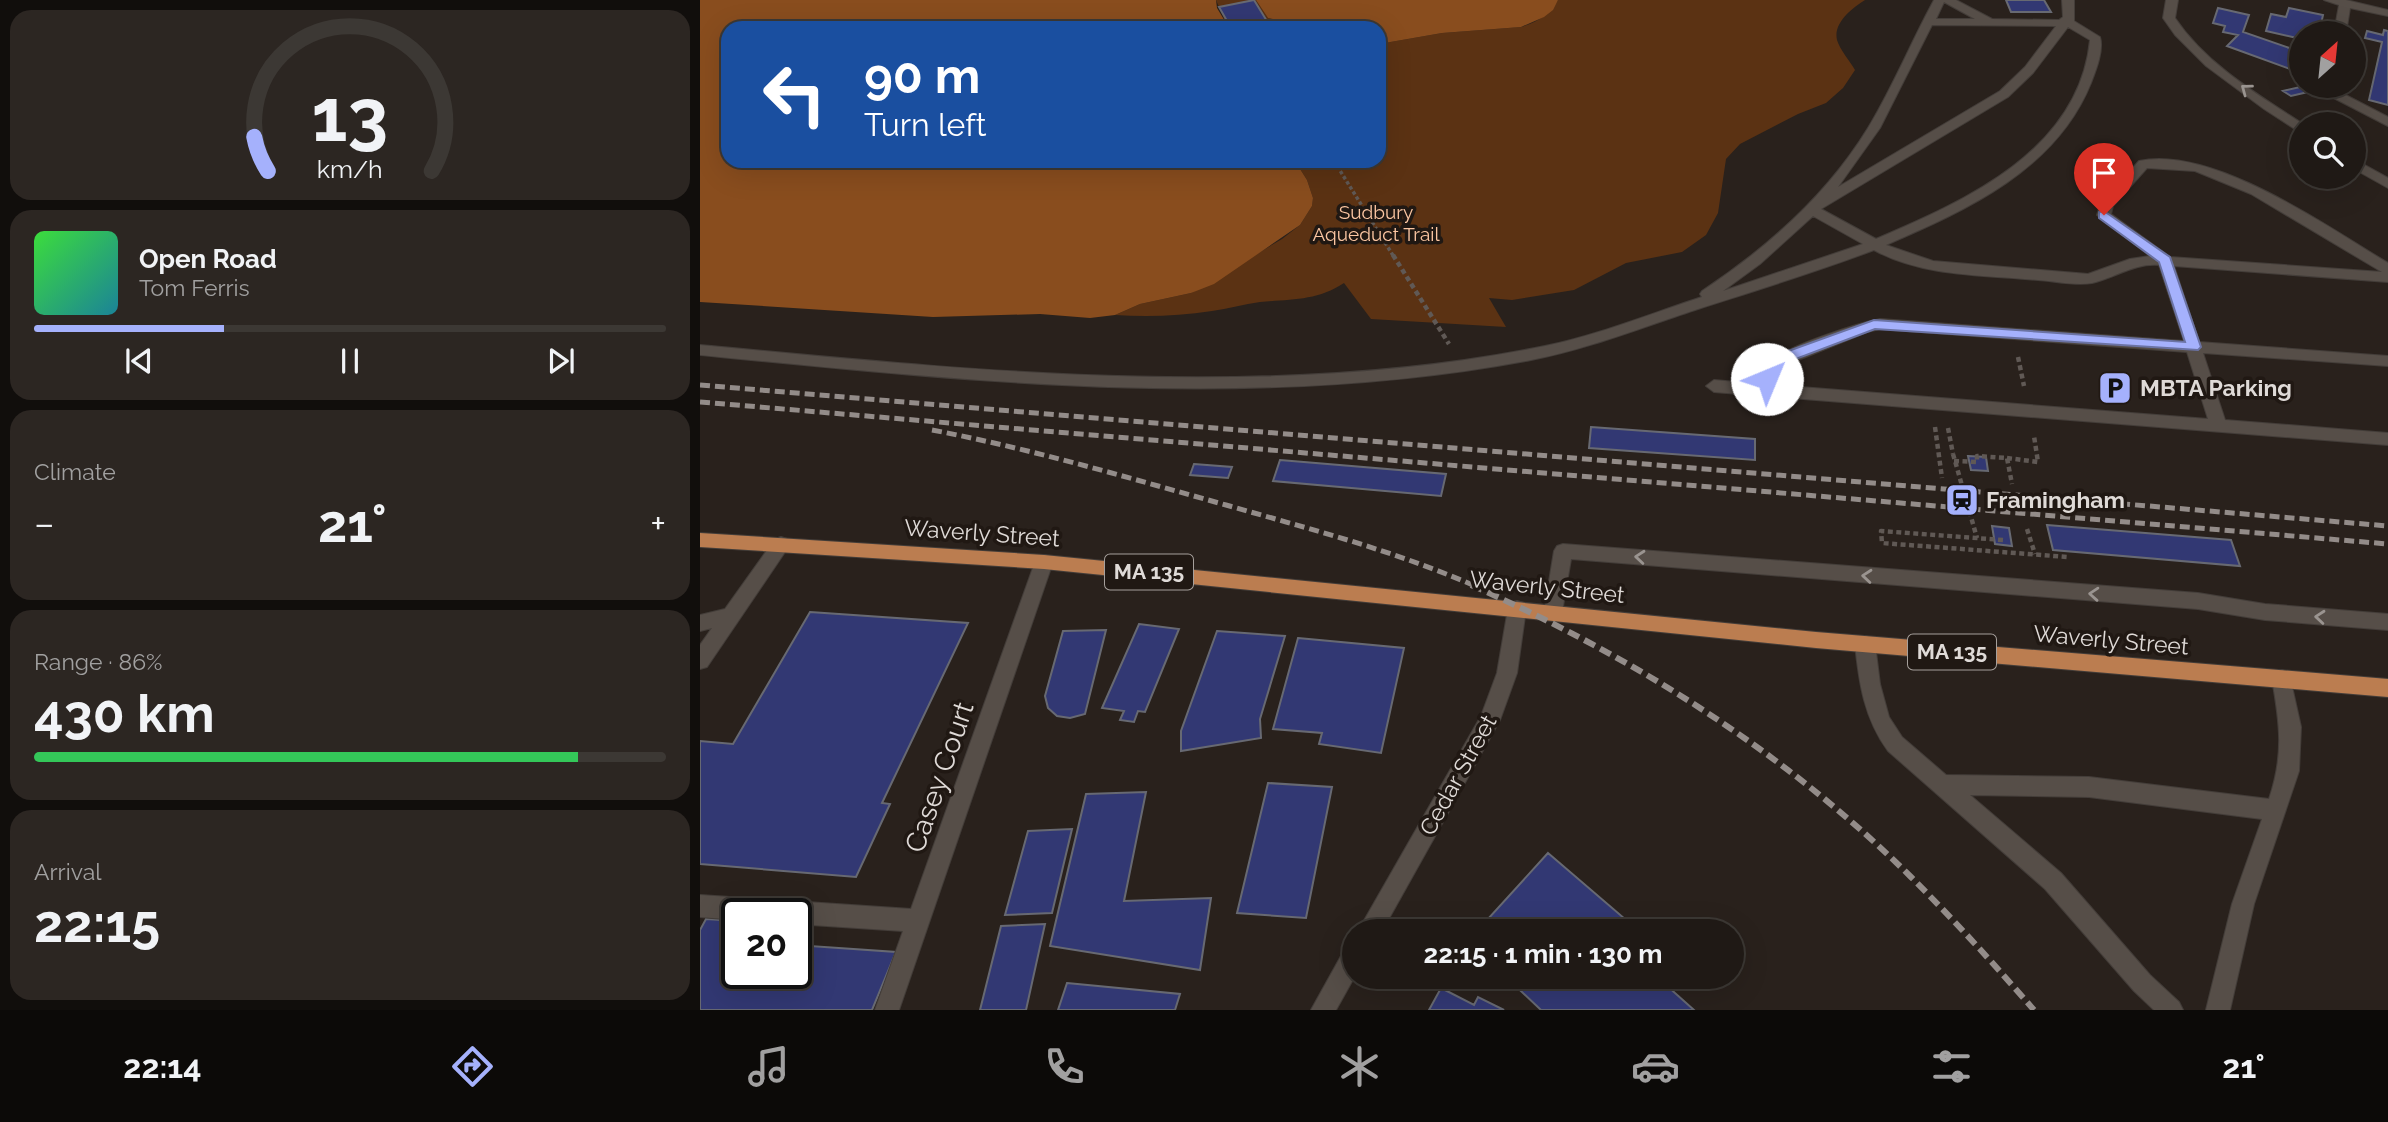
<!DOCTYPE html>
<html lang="en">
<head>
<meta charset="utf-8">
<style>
	:root { --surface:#1f1915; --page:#2c2622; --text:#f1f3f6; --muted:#a1a0a0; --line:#3c3834; --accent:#a5b1fc }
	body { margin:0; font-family:Raleway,sans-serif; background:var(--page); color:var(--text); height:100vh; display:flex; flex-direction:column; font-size:26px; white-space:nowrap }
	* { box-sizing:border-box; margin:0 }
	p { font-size:23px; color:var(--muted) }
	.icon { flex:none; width:38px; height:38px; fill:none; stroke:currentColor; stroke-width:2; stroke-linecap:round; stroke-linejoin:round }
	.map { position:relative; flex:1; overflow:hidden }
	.side { display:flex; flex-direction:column; gap:10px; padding:10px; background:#110e0c; width:700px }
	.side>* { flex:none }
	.top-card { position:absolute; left:21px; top:21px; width:665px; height:147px; border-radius:21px; box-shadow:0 7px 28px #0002,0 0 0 2px var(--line); background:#1a4fa0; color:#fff; overflow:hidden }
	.needle { width:46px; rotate:27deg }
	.fabs { position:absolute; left:1589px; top:21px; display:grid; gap:14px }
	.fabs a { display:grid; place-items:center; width:77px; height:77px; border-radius:50%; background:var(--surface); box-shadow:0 7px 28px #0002,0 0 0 2px var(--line); font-size:35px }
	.speed { position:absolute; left:21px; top:898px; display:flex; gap:14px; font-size:35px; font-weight:700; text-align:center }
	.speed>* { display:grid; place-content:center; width:91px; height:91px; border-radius:50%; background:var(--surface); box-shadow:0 7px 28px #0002,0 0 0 2px var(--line); line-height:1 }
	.speed .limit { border:4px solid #111; border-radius:10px; background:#fff; color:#111 }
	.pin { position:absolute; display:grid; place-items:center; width:60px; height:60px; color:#fff; margin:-72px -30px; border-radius:50% 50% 50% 0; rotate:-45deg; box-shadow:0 0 7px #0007 }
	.pin .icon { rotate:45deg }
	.me { position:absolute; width:77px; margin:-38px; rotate:45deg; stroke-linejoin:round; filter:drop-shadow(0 0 5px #0008) }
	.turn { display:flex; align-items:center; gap:24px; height:147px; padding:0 28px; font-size:32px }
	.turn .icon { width:91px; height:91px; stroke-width:2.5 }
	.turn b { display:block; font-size:49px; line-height:60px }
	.big { font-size:52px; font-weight:700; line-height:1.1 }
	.side .card { flex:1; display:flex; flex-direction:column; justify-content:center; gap:10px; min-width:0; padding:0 24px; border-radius:21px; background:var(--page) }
	.side .dial { align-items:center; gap:0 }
	.dial svg { height:182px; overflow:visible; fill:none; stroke:var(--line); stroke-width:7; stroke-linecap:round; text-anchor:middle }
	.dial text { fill:var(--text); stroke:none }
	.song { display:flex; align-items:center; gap:21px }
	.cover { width:84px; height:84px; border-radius:10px; background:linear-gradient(135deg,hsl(120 70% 55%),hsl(190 70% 35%)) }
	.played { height:7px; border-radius:4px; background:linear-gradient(90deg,var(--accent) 30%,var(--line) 30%) }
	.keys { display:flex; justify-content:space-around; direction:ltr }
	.heat { display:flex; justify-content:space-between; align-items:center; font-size:38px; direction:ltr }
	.charge { height:10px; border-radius:5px; background:linear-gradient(90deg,#34c759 86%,var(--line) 0) }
	.trip { position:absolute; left:642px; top:919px; width:402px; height:70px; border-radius:35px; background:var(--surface); box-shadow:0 7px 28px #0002,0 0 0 2px var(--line); font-weight:700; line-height:70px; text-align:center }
	.tab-bar { display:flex; height:112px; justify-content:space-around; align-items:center; background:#0c0a08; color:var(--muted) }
	.tab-bar .icon { width:49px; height:49px }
	.tab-bar .selected { color:var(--accent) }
	.tab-bar b { font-size:32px; color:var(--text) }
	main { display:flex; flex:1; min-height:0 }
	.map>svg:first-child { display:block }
</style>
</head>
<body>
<main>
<section class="side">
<div class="card dial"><svg viewBox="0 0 100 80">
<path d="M14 69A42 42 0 1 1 86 69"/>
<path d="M14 69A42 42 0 0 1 8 54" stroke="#a5b1fc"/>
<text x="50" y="56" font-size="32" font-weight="700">13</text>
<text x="50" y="72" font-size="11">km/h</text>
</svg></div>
<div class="card">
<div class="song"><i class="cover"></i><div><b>Open Road</b><p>Tom Ferris</p></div></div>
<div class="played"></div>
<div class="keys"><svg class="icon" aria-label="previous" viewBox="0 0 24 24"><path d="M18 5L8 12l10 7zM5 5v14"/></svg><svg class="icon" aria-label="pause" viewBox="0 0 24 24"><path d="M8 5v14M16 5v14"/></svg><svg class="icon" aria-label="next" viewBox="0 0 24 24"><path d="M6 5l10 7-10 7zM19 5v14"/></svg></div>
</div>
<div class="card"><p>Climate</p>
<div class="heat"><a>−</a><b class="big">21°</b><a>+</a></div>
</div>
<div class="card"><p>Range · 86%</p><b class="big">430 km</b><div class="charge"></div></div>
<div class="card"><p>Arrival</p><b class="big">22:15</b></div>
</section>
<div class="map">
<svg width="1688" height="1010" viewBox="0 0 1688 1010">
	<rect width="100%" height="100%" fill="#29211c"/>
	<path fill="#5b3213" d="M516,0h40l12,18 16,3 9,7h-65z
		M858,0h307c-13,8 -32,23 -28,40 3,10 13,21 18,30l-12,18 -17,15 -28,11 -58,30 -14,15 -8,54 -12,22 -24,17 -56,11 -52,27 -62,10 -23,-2 17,29 -135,-8 -27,-36c-27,18 -53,16 -84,19 -16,2 -32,7 -48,9 -33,5 -64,6 -97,4l25,-11 51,-11 91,-54 18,-14 12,-19 1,-8 -6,-18 -12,-19h84v-117l63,-11 79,-6c17,-5 29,-13 37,-27z"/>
	<path fill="#894d1e" d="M0,0h516l1,8 12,20h-501v133h567l12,19 6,18 -1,8 -12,19 -86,59 -23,9 -51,11 -25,11 -25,3 -50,-4 -107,3 -233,-15z
		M556,0h302l-5,10 -9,7 -23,10 -79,6 -63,11v-16h-86l-9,-7 -16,-3z"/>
	<path fill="#323873" stroke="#676972" stroke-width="2" d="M554,0l16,26 -39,2 -12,-21z
		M1306,0h38l7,12h-40z
		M1518,8l31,7 -6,17 58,20v21l-74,-27 11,-11 -15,-3 2,-6 -12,-3z
		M1589,8l34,7 -4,18h-18v6l-35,-8 5,-17 15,3z
		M1684,30l4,1v74l-19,-5 13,-58 -17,-4 2,-7 16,4z
		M1600,87l8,5 -17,4 -8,-5z
		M891,427l164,12v21l-166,-12z
		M1268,456l18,1 2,14 -17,-1z
		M580,460l166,14 -5,22 -168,-15z
		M494,464l38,3 -4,11 -38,-3z
		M1347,525l184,15 9,26 -187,-16z
		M1292,526l17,2 3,18 -17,-2z
		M110,612l158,11 -86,180 8,1 -34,73 -156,-13v-123l33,3z
		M439,624l40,5 -34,83 -7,-1 -4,11 -14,-2 4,-9 -22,-3z
		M406,630l-21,84 -15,4 -13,-2 -9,-8 -3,-12 18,-65z
		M517,631l68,5 -25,83 1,19 -80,13v-20z
		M598,638l106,10 -23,105 -62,-9 3,-11 -49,-4z
		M568,783l64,4 -26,131 -69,-5z
		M446,792l-22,109 87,-3 -11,72 -150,-24 36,-152z
		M372,829l-20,84 -47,2 23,-84z
		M848,853l84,72 -5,6h-150z
		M6,919l31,2v52h59v-28l100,7 -24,58h-172v-80z
		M345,924l-19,86h-46l21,-84z
		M805,976h151l38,34h-153z
		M367,983l113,11 -5,16h-117z
		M741,988l33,17 4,-8 26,13h-75z"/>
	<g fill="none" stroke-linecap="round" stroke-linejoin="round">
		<defs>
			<path id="minor" d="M1234,0h22l36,19 67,1 4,-3 -1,-17h12v21l26,16c4,13 -4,33 -9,46 -35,87 -124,127 -205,162l47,16 155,13 42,-15 20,-3 -53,-41 4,-13 38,-41c73,-16 187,65 249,102v19l-214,-16 25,76 189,14v10l-185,-13 22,67 163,13v12l-674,-53 -8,-6 8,-6 45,4c2,-11 7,-21 17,-27 22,-14 79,-33 104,-38l304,22 -25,-76c-25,-2 -44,13 -67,18 -16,3 -38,-2 -54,-3 -54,-5 -115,-3 -164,-30 -58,22 -117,40 -176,59 -55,18 -110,40 -167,51 -273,52 -557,22 -831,-5v-10c275,26 572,57 845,1 53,-11 105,-32 157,-49l-2,-3 2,-3c65,-43 125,-96 166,-163 25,-41 43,-86 66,-128zM1244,2l31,17h-39zM1232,25l124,1 -31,41 -25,24 -162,96 42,-59zM1368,27l22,13c-11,111 -125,161 -214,199l-55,-30 187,-112 25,-24zM1447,168l48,3 56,23 131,78 -212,-15 -59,-43 2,-8zM1113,216l50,28 -140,47 37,-27zM1180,329l307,23 21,67 -433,-34 2,-10 9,-10 81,-33z
				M1466,0h12l-3,18c31,46 82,76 128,106l-2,9 -37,-24 -58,-43 -31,-31 -12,-17z
				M1624,0h22l42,10v6l-38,-8 -4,25h-12l5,-28z
				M1625,86h12l-1,4 52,27v9l-62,-32z
				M1654,159l34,19v10l-34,-19z
				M81,537l6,2 3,5 -3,5 -80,118 -7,2v-24l12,-17 -12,3v-16l25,-6 50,-70z
				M863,544l635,49 67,11 123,10v16l-123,-10 -67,-11 -627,-50 -9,53 -2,6 -7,2 -7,-2 -2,-6 10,-61 3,-5z
				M344,555l6,2 3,5 -154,448h-24l28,-79 -107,-7v-10h-59v6l-37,-3v-22l211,14 124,-347 3,-5z
				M817,601l7,2 2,6 -9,64 -17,47 -118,211h-24l123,-215 16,-43 11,-64 2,-6z
				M1165,636l7,2 3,6 5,40 9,33 13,20 44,38 143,2 180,22c15,-44 11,-75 3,-120l3,-6 7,-3 7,3 12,54 -2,44 -45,133 -24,106h-24l26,-106 30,-85 -173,-22 -119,-2 91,78 89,102 29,27 4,8h-29l-20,-19 -89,-102 -157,-138c-24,-33 -29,-68 -33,-107l3,-6z
				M654,943l1,33 -19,34h-25l35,-63z"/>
			<path id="major" d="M0,533l344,22 772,77 572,47v18l-572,-49 -772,-79 -344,-22z"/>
		</defs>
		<use href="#minor" stroke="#433d39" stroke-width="2"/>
		<use href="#major" stroke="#433d39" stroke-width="2"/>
		<path stroke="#605955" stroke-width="3.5" stroke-dasharray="3.5 2.5" stroke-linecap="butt" d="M634,161l60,96"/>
		<path stroke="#605955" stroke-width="4.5" stroke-dasharray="5 3.5" stroke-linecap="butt" d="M693,255l56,89
			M1318,357l6,29
			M1235,427l7,51
			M1248,428l5,26
			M1307,458l31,4 -4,-26
			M1254,461l23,1v-6l30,2 5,26
			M1327,529l8,25
			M1303,540l-122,-9 1,12 186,14"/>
		<use href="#minor" fill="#564e48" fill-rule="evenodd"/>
		<use href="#major" fill="#bb7d50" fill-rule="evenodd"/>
		<path stroke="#938c89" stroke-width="5" stroke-dasharray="10 5" stroke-linecap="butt" d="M0,385l1688,141
			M0,402l1688,142
			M232,430c100,19 197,48 294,75 84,24 169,46 249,81"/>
		<path stroke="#938c89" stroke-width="6" stroke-dasharray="12 6" stroke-linecap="butt" d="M771,585c161,71 314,167 440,292 43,43 83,87 123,133"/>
		<path stroke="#605955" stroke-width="4.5" stroke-dasharray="5 3.5" stroke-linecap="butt" d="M1253,454l24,84"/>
	</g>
	<defs><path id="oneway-chevron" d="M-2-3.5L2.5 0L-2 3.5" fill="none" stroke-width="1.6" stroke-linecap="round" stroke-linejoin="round" transform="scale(1.75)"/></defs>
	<g stroke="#9a9490">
		<use href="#oneway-chevron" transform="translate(1546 89) rotate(-143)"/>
		<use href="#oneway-chevron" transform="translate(940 557) rotate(-175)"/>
		<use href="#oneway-chevron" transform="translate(1167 576) rotate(-175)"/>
		<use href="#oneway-chevron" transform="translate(1394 594) rotate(-176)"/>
		<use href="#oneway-chevron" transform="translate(1620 617) rotate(-175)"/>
	</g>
	<path fill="#a5b1fc" stroke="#6b73a4" stroke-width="2" d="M1404,211l66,46 31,90 -3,3 -323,-21 -85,32 -13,11 -5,10h-10l-2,-3 6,-14 14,-11 94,-34 311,22 -26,-80 -60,-44v-6z"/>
	<defs>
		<symbol id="parking-square" viewBox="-11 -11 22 22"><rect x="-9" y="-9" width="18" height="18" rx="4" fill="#a5b1fc" stroke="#201813"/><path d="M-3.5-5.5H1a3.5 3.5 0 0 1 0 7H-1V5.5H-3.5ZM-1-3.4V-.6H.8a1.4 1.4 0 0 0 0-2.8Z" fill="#111"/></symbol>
		<symbol id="station-square" viewBox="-11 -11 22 22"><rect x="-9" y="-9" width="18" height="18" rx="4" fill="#a5b1fc" stroke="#201813"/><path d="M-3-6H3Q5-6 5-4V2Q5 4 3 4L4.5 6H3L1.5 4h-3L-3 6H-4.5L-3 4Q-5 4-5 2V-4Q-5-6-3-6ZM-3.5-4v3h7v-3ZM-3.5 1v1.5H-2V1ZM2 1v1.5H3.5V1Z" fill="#111"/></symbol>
	</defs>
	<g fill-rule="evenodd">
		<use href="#parking-square" x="1396" y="369" width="38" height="38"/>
		<use href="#station-square" x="1243" y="481" width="38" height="38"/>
	</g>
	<g text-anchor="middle" stroke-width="7" stroke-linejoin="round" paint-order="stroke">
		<g font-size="19" fill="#fcc6a2" stroke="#201813">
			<text x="676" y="219">Sudbury<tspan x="676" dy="22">Aqueduct Trail</tspan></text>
		</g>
		<g fill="#201813" stroke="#a6a09c" stroke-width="2">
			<rect x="405" y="554.5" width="88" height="35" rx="5"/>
			<rect x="1208" y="634.5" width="88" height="35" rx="5"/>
		</g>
		<g font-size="21" font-weight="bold" fill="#dfdad7">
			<text x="449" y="579">MA 135</text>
			<text x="1252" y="659">MA 135</text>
		</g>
		<g font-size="23" font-weight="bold" fill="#dfdad7" stroke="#201813" text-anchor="start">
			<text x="1440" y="396">MBTA Parking</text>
			<text x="1286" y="508">Framingham</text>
		</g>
		<g font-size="23" fill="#dfdad7" stroke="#201813">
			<text transform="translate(282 533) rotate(4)" y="8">Waverly Street</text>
			<text transform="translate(847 587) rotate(6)" y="8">Waverly Street</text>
			<text transform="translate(1411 640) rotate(5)" y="8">Waverly Street</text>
			<text transform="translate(758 775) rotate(-61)" y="8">Cedar Street</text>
		</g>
		<g font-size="28" fill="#dfdad7" stroke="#201813">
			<text transform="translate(239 777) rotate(-71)" y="10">Casey Court</text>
		</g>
	</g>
</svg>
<div class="fabs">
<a><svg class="needle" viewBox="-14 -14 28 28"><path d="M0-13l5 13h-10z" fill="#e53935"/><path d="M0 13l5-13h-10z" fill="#a1a0a0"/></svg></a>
<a><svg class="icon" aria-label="search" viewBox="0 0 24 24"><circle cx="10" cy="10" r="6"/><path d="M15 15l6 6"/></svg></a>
</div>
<div class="speed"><div class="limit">20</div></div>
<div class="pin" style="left:1404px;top:215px;background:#d93025"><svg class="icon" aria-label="arrive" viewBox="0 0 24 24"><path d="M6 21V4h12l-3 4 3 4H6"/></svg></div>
<svg class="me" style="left:1067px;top:379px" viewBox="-20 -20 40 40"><circle r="19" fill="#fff"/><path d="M0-13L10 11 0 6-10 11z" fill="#a5b1fc"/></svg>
<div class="trip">22:15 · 1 min · 130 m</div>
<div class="top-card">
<div class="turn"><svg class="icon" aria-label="left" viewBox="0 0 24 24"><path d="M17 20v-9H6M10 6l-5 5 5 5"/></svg><div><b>90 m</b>Turn left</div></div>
</div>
</div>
</main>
<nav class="tab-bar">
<b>22:14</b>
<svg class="icon selected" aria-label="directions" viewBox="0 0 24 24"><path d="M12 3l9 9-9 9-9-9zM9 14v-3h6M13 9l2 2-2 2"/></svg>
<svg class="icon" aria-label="music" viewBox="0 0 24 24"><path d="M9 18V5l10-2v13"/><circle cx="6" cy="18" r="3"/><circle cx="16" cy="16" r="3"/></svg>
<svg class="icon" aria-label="phone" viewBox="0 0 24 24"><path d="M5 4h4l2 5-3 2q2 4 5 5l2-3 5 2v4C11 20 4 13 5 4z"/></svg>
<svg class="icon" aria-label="climate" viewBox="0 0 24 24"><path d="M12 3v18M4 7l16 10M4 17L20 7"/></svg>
<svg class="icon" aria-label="car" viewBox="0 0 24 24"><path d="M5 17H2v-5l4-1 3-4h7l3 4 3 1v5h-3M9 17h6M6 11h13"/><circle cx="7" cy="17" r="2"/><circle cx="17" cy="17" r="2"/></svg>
<svg class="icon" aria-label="filters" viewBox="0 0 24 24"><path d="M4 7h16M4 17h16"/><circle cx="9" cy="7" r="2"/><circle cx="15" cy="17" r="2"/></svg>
<b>21°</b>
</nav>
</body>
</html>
